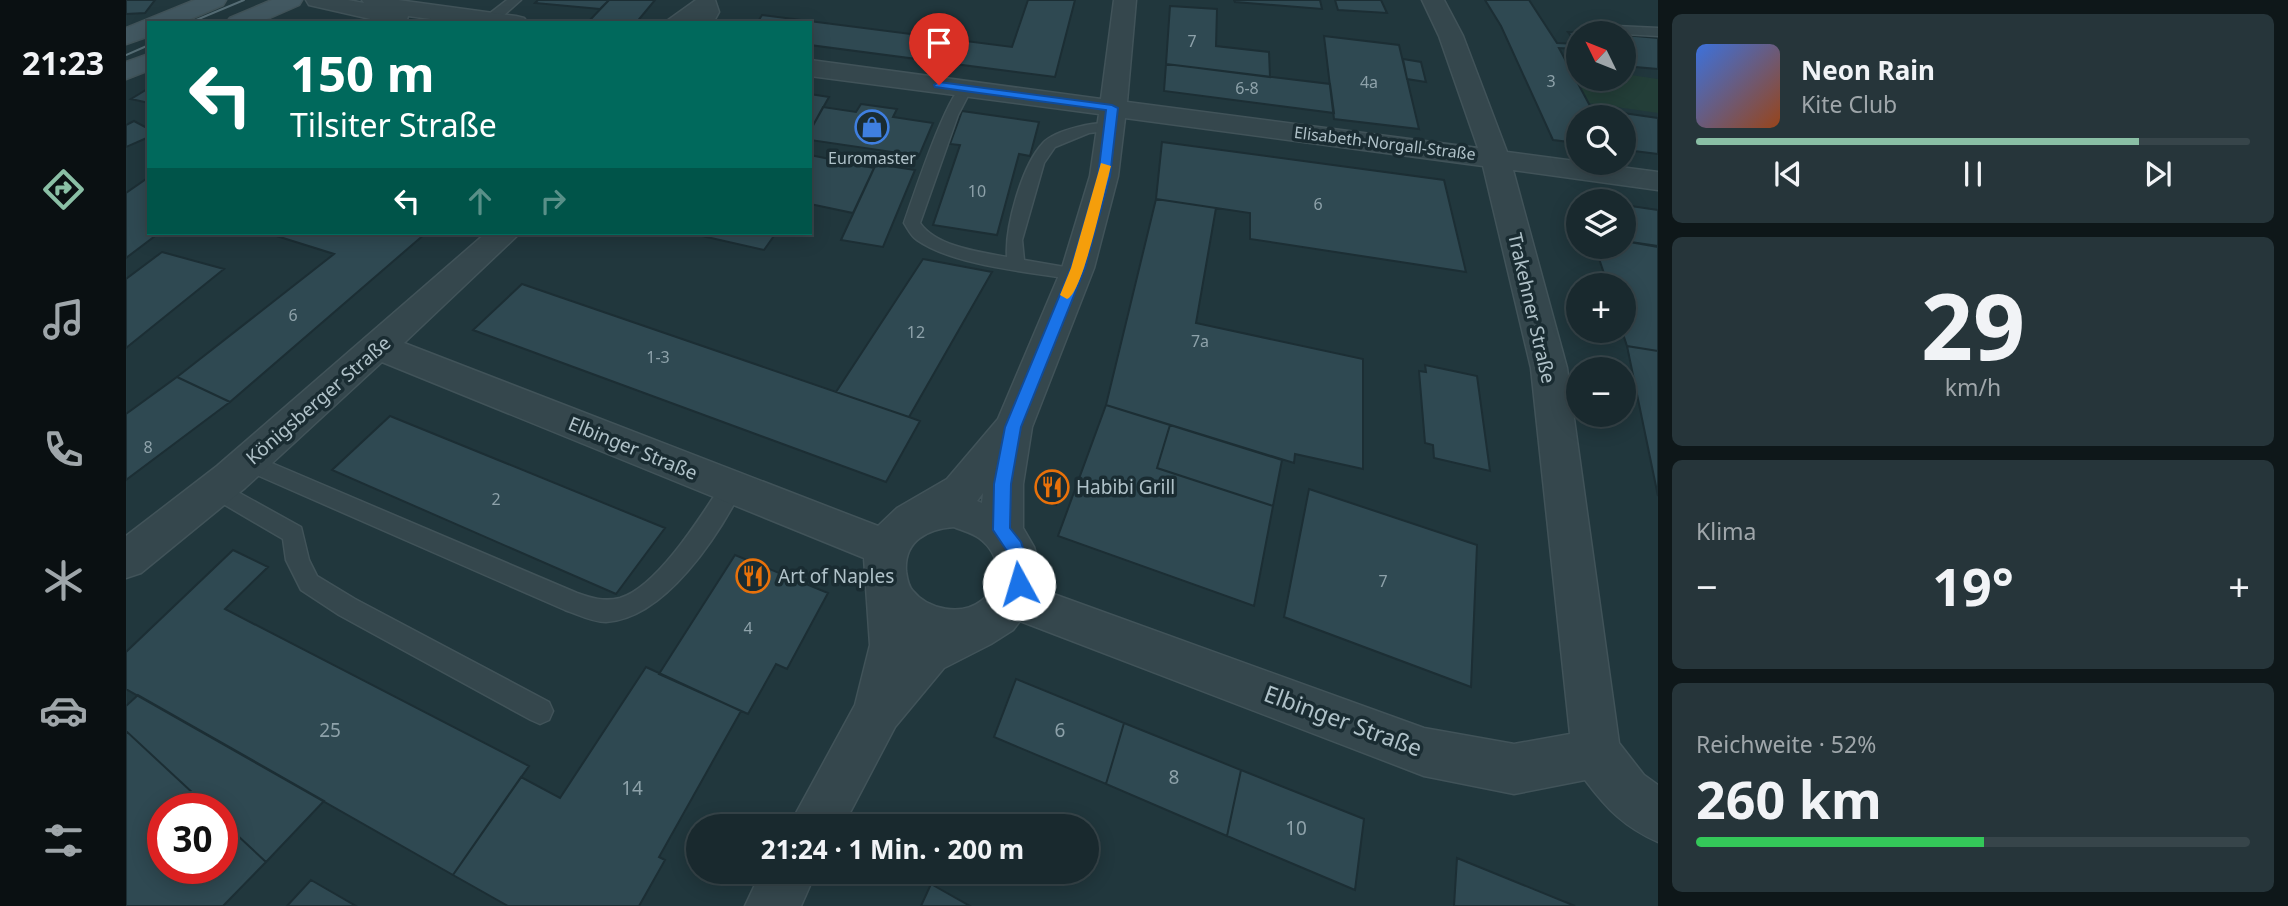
<!DOCTYPE html>
<html lang="de">
<head>
<meta charset="utf-8">
<style>
	:root { --surface:#19292e; --page:#26353a; --text:#f1f3f6; --muted:#9fa6aa; --line:#37454a; --accent:#8abfa5 }
	body { margin:0; font-family:"Noto Sans",sans-serif; background:var(--page); color:var(--text); height:100vh; display:flex; flex-direction:column; font-size:26px; white-space:nowrap }
	* { box-sizing:border-box; margin:0 }
	p { font-size:23px; color:var(--muted) }
	.icon { flex:none; width:38px; height:38px; fill:none; stroke:currentColor; stroke-width:2; stroke-linecap:round; stroke-linejoin:round }
	.map { position:relative; flex:1; overflow:hidden }
	.sheet { display:flex; flex-direction:column; gap:14px; padding:14px; background:#0e1719; width:630px }
	.sheet>* { flex:none }
	.hud { position:absolute; left:21px; top:21px; width:665px; height:214px; border-radius:0px; box-shadow:0 4px 18px #0003,0 0 0 2px var(--line); background:#00695c; color:#fff; overflow:hidden }
	.needle { width:46px; rotate:313deg }
	.buttons { position:absolute; left:1440px; top:21px; display:grid; gap:14px }
	.buttons a { display:grid; place-items:center; width:70px; height:70px; border-radius:50%; background:var(--surface); box-shadow:0 4px 18px #0003,0 0 0 2px var(--line); font-size:35px }
	.speed { position:absolute; left:21px; top:793px; display:flex; gap:14px; font-size:35px; font-weight:700; text-align:center }
	.speed>* { display:grid; place-content:center; width:91px; height:91px; border-radius:50%; background:var(--surface); box-shadow:0 4px 18px #0003,0 0 0 2px var(--line); line-height:1 }
	.speed .limit { border:10px solid #d22; background:#fff; color:#111 }
	.pin { position:absolute; display:grid; place-items:center; width:60px; height:60px; color:#fff; margin:-72px -30px; border-radius:50% 50% 50% 0; rotate:-45deg; box-shadow:0 0 7px #0007 }
	.pin .icon { rotate:45deg }
	.me { position:absolute; width:77px; margin:-38px; rotate:354deg; stroke-linejoin:round; filter:drop-shadow(0 0 5px #0008) }
	.turn { display:flex; align-items:center; gap:24px; height:147px; padding:0 28px; font-size:32px }
	.turn .icon { width:91px; height:91px; stroke-width:2.5 }
	.turn b { display:block; font-size:49px; line-height:60px }
	.lanes { display:flex; align-items:center; height:66px; padding:0 28px; background:#0003; justify-content:center; gap:35px; direction:ltr }
	.lanes .off { opacity:.35 }
	.big { font-size:52px; font-weight:700; line-height:1.1 }
	.sheet .card { flex:1; display:flex; flex-direction:column; justify-content:center; gap:10px; min-width:0; padding:0 24px; border-radius:10px; background:var(--page) }
	.sheet .dial { align-items:center; gap:0 }
	.dial b { font-size:91px; line-height:1 }
	.song { display:flex; align-items:center; gap:21px }
	.cover { width:84px; height:84px; border-radius:10px; background:linear-gradient(135deg,hsl(220 70% 55%),hsl(20 70% 35%)) }
	.played { height:7px; border-radius:4px; background:linear-gradient(90deg,var(--accent) 80%,var(--line) 80%) }
	.keys { display:flex; justify-content:space-around; direction:ltr }
	.heat { display:flex; justify-content:space-between; align-items:center; font-size:38px; direction:ltr }
	.charge { height:10px; border-radius:5px; background:linear-gradient(90deg,#34c759 52%,var(--line) 0) }
	.trip { position:absolute; left:560px; top:814px; width:413px; height:70px; border-radius:35px; background:var(--surface); box-shadow:0 4px 18px #0003,0 0 0 2px var(--line); font-weight:700; line-height:70px; text-align:center }
	main { display:flex; flex:1; min-height:0 }
	.dock { display:flex; flex-direction:column; width:126px; justify-content:space-around; align-items:center; background:#0a1012; color:var(--muted) }
	.dock .icon { width:49px; height:49px }
	.dock .selected { color:var(--accent) }
	.dock b { font-size:32px; color:var(--text) }
	.map>svg:first-child { display:block }
</style>
</head>
<body>
<main>
<nav class="dock">
<b>21:23</b>
<svg class="icon selected" aria-label="directions" viewBox="0 0 24 24"><path d="M12 3l9 9-9 9-9-9zM9 14v-3h6M13 9l2 2-2 2"/></svg>
<svg class="icon" aria-label="music" viewBox="0 0 24 24"><path d="M9 18V5l10-2v13"/><circle cx="6" cy="18" r="3"/><circle cx="16" cy="16" r="3"/></svg>
<svg class="icon" aria-label="phone" viewBox="0 0 24 24"><path d="M5 4h4l2 5-3 2q2 4 5 5l2-3 5 2v4C11 20 4 13 5 4z"/></svg>
<svg class="icon" aria-label="climate" viewBox="0 0 24 24"><path d="M12 3v18M4 7l16 10M4 17L20 7"/></svg>
<svg class="icon" aria-label="car" viewBox="0 0 24 24"><path d="M5 17H2v-5l4-1 3-4h7l3 4 3 1v5h-3M9 17h6M6 11h13"/><circle cx="7" cy="17" r="2"/><circle cx="17" cy="17" r="2"/></svg>
<svg class="icon" aria-label="filters" viewBox="0 0 24 24"><path d="M4 7h16M4 17h16"/><circle cx="9" cy="7" r="2"/><circle cx="15" cy="17" r="2"/></svg>
</nav>
<div class="map">
<svg width="1532" height="906" viewBox="0 0 1532 906">
	<rect width="100%" height="100%" fill="#21373d"/>
	<path fill="#233e38" d="M1438,58l14,2v19h46v-5l34,5v34l-70,-10z"/>
	<path fill="#2f4952" stroke="#1c2e34" stroke-width="2" d="M0,0h29l-10,13 -19,1z
		M412,0h71l-9,9 -65,-6z
		M483,0h46l-19,23 -46,-3z
		M902,0h47l-20,77 -245,-32v-22h-53l5,-8 250,32z
		M1108,0h86l2,9 -87,-7z
		M1209,0h46l6,13 -49,-3z
		M1359,0h44l28,43 20,1 -9,-12 22,1h-12v16l-19,-1 37,69h-18v26l-25,-3 -52,-114z
		M1044,6l47,3 -1,37 53,6 1,25 -104,-13z
		M1498,35l34,3v31l-34,-3z
		M1198,36l75,9 20,84 -85,-10z
		M1277,59l18,3 5,20 -19,-3z
		M1040,64l164,20 4,29 -170,-22z
		M23,88v15l-18,-4z
		M684,94l19,3 -19,34z
		M735,104l36,5 -4,8 40,6 -14,33 -109,-16v-9l13,-24 33,5z
		M836,111l77,11 -9,34 -11,-2 -22,81 -64,-10 27,-80 -10,-1z
		M1490,112l42,6v36l-24,-3 -7,-17h-3v-17h-5z
		M8,121l15,8v8l-23,10v-22z
		M1036,142l282,38 22,92 -216,-33v-26l-94,-14z
		M684,155l64,13 -21,45 -43,-9z
		M750,164l39,6 -32,77 -42,-7z
		M23,177v56h10l-33,25v-65z
		M1030,199l60,9 -20,115 167,36v110l-68,-15 -1,9 -188,-58z
		M1498,205l34,5v36l-34,-5z
		M141,233h159l-196,169 -53,-25 157,-123z
		M563,233h87l-12,17z
		M1498,241l34,6v104l-31,-5 -5,-15 2,-46h-16l-13,-38h29z
		M36,252l62,17 -98,79v-69z
		M797,259l69,13 -83,145 -73,-25z
		M396,284l387,133 11,4 -34,61 -413,-152z
		M1501,346l31,5v145z
		M1299,365l52,11 13,95 -56,-13 -1,-13 -8,-2 -6,-72 7,1z
		M51,377l53,25 -104,78v-66z
		M980,405l64,20 -13,43 116,38 -19,100 -196,-70z
		M264,416l118,48 157,64 -49,66 -284,-124z
		M1044,425l112,35 -9,46 -116,-38z
		M924,473l16,6 -10,26 -16,-6z
		M1183,489l168,56 -6,142 -187,-70z
		M107,550l35,17 -43,42 304,157 -76,109 -327,-186v-37z
		M609,555l93,38 -41,76 -11,-5 -28,50 -89,-40z
		M520,667l95,44 -82,146 6,3 -26,46h-131l-55,-31 68,-98 39,21z
		M890,679l108,44 -18,61 -112,-47z
		M12,695l186,106 -58,61 -44,-41v-13h-13l-83,-77v-25z
		M998,723l117,47 -14,66 -121,-52z
		M0,731l83,77h-46v60h59v-47l44,41 -43,44h-97z
		M1115,770l123,49 -9,71 -128,-54z
		M1331,858l118,48h-121z
		M185,880l45,26h-69z
		M805,884l39,22h-49z"/>
	<g fill="none" stroke-linecap="round" stroke-linejoin="round">
		<defs>
			<path id="service" d="M381,0h14l-26,23h-10v-6z
				M1469,25l63,3v8l-68,-4v-6z
				M839,84l7,4 -14,27 -38,108c17,24 60,29 87,34 -2,-30 15,-92 36,-114 12,-13 55,-23 72,-19l2,3 -2,3 -26,3 -34,14 -11,16 -22,77 2,20 58,10 3,4 -3,4 -6,2c-45,-8 -122,-14 -159,-40 -6,-4 -9,-11 -13,-17 8,-22 44,-134 61,-139z
				M122,453l329,140c14,5 27,9 43,5 38,-11 83,-85 104,-117l8,-3 8,3 3,6c-24,48 -78,132 -137,135 -14,0 -29,-8 -41,-12l-324,-142 -4,-6 4,-6z
				M90,480l85,47 8,33 8,16 38,23 194,103 4,9 -4,9 -9,4 -9,-4 -192,-105 -38,-25 -15,-30 -3,-21 -75,-44 -3,-6 3,-6z"/>
			<path id="minor" d="M180,0h42l16,3 -2,-3h36l118,16 8,2 4,5h-68l-52,-7 -2,7h-18l-79,-18z
				M570,0h19l4,12 -6,11h-49z
				M988,0h22l-9,102 351,46 -39,-112 -17,-36h22l19,36 44,116 151,20v18l-145,-20 54,198 52,375 25,32 14,10v57c-34,-15 -51,-33 -73,-62l-71,14 -90,-18 -404,-155 -7,9 -22,14 -47,24 -49,59 -52,99h-54l66,-121 15,-60 -6,-87 -482,-196 -137,126 -104,85 -15,5v-42l91,-70 269,-233h34l-116,110 474,183 19,-18 50,-29 51,-60 64,-151 28,-92 9,-62 -289,-38v-16l291,39zM999,118l358,48 48,202 39,366 -56,10 -90,-16 -387,-140 4,-17 -7,-24 -11,-19v-44l9,-57 62,-159 24,-92zM857,493l-1,10 -5,-2zM828,527c7,3 18,6 25,11 22,16 25,46 2,63 -19,15 -53,9 -68,-10 -5,-5 -6,-13 -7,-20 -2,-30 21,-42 48,-44z
				M635,872h55l-15,34h-56z"/>
			<path id="secondary" d="M69,0h31l-3,5 -42,18h-32v13l-23,8v-16z
				M146,0h30l-3,5 -41,18h-32l4,-5z
				M23,54v16l-23,9v-17z"/>
		</defs>
		<use href="#service" stroke="#415359" stroke-width="3"/>
		<use href="#minor" stroke="#415359" stroke-width="3"/>
		<use href="#secondary" stroke="#415359" stroke-width="3"/>
		<use href="#service" fill="#35474d" fill-rule="evenodd"/>
		<use href="#minor" fill="#35474d" fill-rule="evenodd"/>
		<use href="#secondary" fill="#425861" fill-rule="evenodd"/>
		<path stroke="#566d75" stroke-width="2" d="M63,23l55,-23
			M0,55l23,-10"/>
	</g>
	<path fill="#1a73e8" stroke="#114b97" stroke-width="2" d="M813,82l173,23 6,3 -8,68 -25,92 -64,159 -10,57 -1,44 11,14 7,21 -3,27 -6,2 -6,-2 -6,-39 -14,-21 1,-46 11,-57 66,-159 27,-92 8,-66 -171,-23 -1,-2z"/>
	<path fill="#f59e0b" d="M975,163l10,3c-6,21 -28,128 -44,133l-7,-4 11,-27z"/>
	<defs>
		<symbol id="shop-ring" viewBox="-11 -11 22 22"><circle r="9.5" fill="#1a2c32" stroke="#3f7fe0" stroke-width="1.5"/><path d="M-5-2.5h2.3a2.7 3.5 0 0 1 5.4 0H5L5.5 6h-11ZM-1.5-2.5h3a1.5 2.3 0 0 0-3 0Z" fill="#3f7fe0"/></symbol>
		<symbol id="restaurant-ring" viewBox="-11 -11 22 22"><circle r="9.5" fill="#1a2c32" stroke="#e8710a" stroke-width="1.5"/><path d="M-5-6h1v4h1v-4h1v4h1v-4h1v5L-1.5 .5V6h-2V.5L-5-1ZM5-6V6H3V1.5H1.5Q1.5-4 5-6Z" fill="#e8710a"/></symbol>
	</defs>
	<g fill-rule="evenodd">
		<use href="#shop-ring" x="727" y="108" width="38" height="38"/>
		<use href="#restaurant-ring" x="907" y="468" width="38" height="38"/>
		<use href="#restaurant-ring" x="608" y="557" width="38" height="38"/>
	</g>
	<g text-anchor="middle" stroke-width="7" stroke-linejoin="round" paint-order="stroke">
		<g font-size="16" fill="#8ea2aa">
			<text x="1066" y="47">7</text>
			<text x="1425" y="87">3</text>
			<text x="1243" y="88">4a</text>
			<text x="1121" y="94">6-8</text>
			<text x="851" y="197">10</text>
			<text x="1192" y="210">6</text>
			<text x="167" y="321">6</text>
			<text x="790" y="338">12</text>
			<text x="1074" y="347">7a</text>
			<text x="532" y="363">1-3</text>
			<text x="22" y="453">8</text>
			<text x="370" y="505">2</text>
			<text x="1257" y="587">7</text>
			<text x="622" y="634">4</text>
		</g>
		<g font-size="16" fill="#b0c2c9" stroke="#1a2c32">
			<text transform="translate(1259 143) rotate(7)" y="6">Elisabeth-Norgall-Straße</text>
		</g>
		<g font-size="16" fill="#b0c2c9" stroke="#1a2c32">
			<text x="746" y="164">Euromaster</text>
		</g>
		<g font-size="19" fill="#b0c2c9" stroke="#1a2c32">
			<text transform="translate(1406 308) rotate(77)" y="7">Trakehner Straße</text>
			<text transform="translate(192 400) rotate(-41)" y="7">Königsberger Straße</text>
			<text transform="translate(507 448) rotate(22)" y="7">Elbinger Straße</text>
		</g>
		<g font-size="19" fill="#b0c2c9" stroke="#1a2c32" text-anchor="start">
			<text x="950" y="494">Habibi Grill</text>
			<text x="652" y="583">Art of Naples</text>
		</g>
		<g font-size="19" fill="#8ea2aa">
			<text x="204" y="737">25</text>
			<text x="934" y="737">6</text>
			<text x="1048" y="784">8</text>
			<text x="506" y="795">14</text>
			<text x="1170" y="835">10</text>
		</g>
		<g font-size="23" fill="#b0c2c9" stroke="#1a2c32">
			<text transform="translate(1217 721) rotate(20)" y="8">Elbinger Straße</text>
		</g>
	</g>
</svg>
<div class="buttons">
<a><svg class="needle" viewBox="-14 -14 28 28"><path d="M0-13l5 13h-10z" fill="#e53935"/><path d="M0 13l5-13h-10z" fill="#9fa6aa"/></svg></a>
<a><svg class="icon" aria-label="search" viewBox="0 0 24 24"><circle cx="10" cy="10" r="6"/><path d="M15 15l6 6"/></svg></a>
<a><svg class="icon" aria-label="layers" viewBox="0 0 24 24"><path d="M12 4l9 5-9 5-9-5zM3 14l9 5 9-5"/></svg></a>
<a>+</a>
<a>−</a>
</div>
<div class="speed"><div class="limit">30</div></div>
<div class="pin" style="left:813px;top:85px;background:#d93025"><svg class="icon" aria-label="arrive" viewBox="0 0 24 24"><path d="M6 21V4h12l-3 4 3 4H6"/></svg></div>
<svg class="me" style="left:893px;top:584px" viewBox="-20 -20 40 40"><circle r="19" fill="#fff"/><path d="M0-13L10 11 0 6-10 11z" fill="#1a73e8"/></svg>
<div class="trip">21:24 · 1 Min. · 200 m</div>
<div class="hud">
<div class="turn"><svg class="icon" aria-label="left" viewBox="0 0 24 24"><path d="M17 20v-9H6M10 6l-5 5 5 5"/></svg><div><b>150 m</b>Tilsiter Straße</div></div>
<div class="lanes"><svg class="icon" aria-label="left" viewBox="0 0 24 24"><path d="M17 20v-9H6M10 6l-5 5 5 5"/></svg><svg class="icon off" aria-label="ahead" viewBox="0 0 24 24"><path d="M12 20V5M6 11l6-6 6 6"/></svg><svg class="icon off" aria-label="right" viewBox="0 0 24 24"><path d="M7 20v-9h11M14 6l5 5-5 5"/></svg></div>
</div>
</div>
<section class="sheet">
<div class="card">
<div class="song"><i class="cover"></i><div><b>Neon Rain</b><p>Kite Club</p></div></div>
<div class="played"></div>
<div class="keys"><svg class="icon" aria-label="previous" viewBox="0 0 24 24"><path d="M18 5L8 12l10 7zM5 5v14"/></svg><svg class="icon" aria-label="pause" viewBox="0 0 24 24"><path d="M8 5v14M16 5v14"/></svg><svg class="icon" aria-label="next" viewBox="0 0 24 24"><path d="M6 5l10 7-10 7zM19 5v14"/></svg></div>
</div>
<div class="card dial"><b>29</b><p>km/h</p></div>
<div class="card"><p>Klima</p>
<div class="heat"><a>−</a><b class="big">19°</b><a>+</a></div>
</div>
<div class="card"><p>Reichweite · 52%</p><b class="big">260 km</b><div class="charge"></div></div>
</section>
</main>
</body>
</html>
